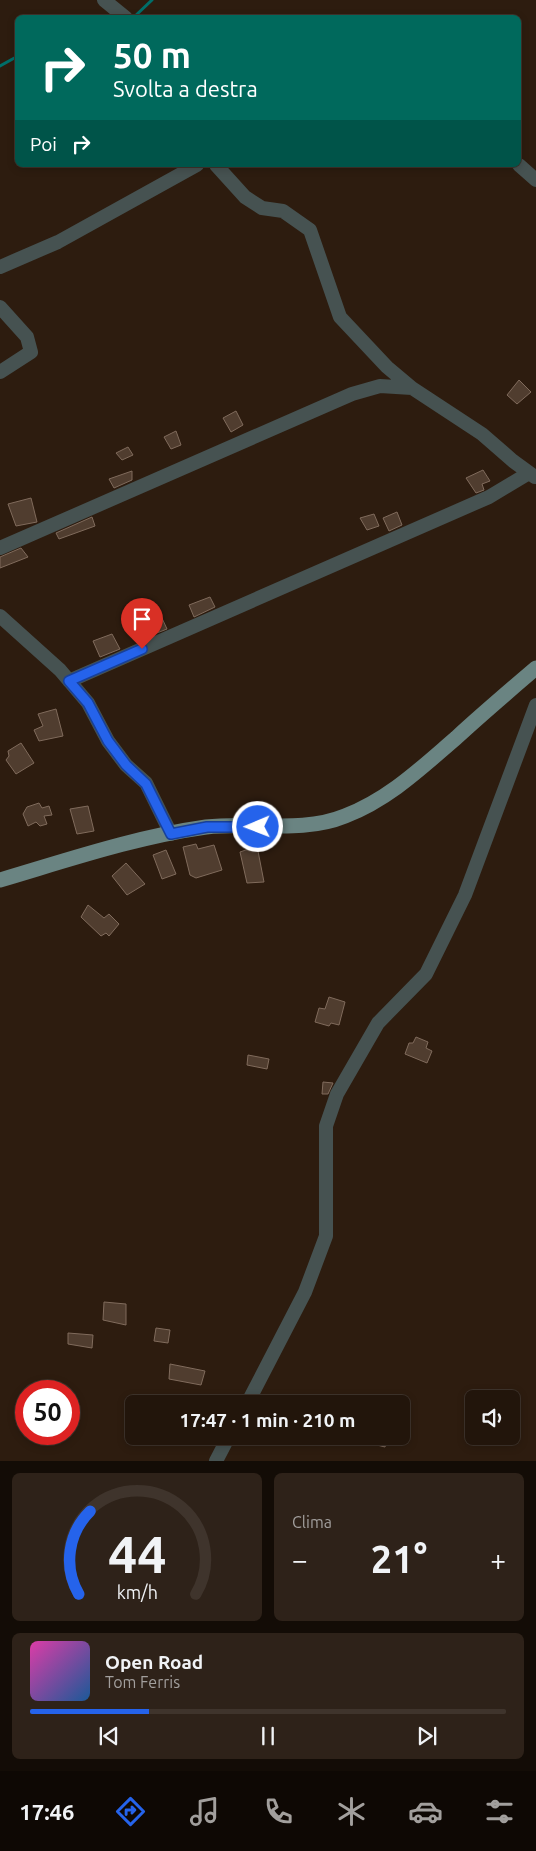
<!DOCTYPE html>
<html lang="it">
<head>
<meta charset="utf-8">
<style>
	:root { --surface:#22150b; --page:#2e2219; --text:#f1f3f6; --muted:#a29f9d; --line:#3f342c; --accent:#2563eb }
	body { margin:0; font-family:Ubuntu,sans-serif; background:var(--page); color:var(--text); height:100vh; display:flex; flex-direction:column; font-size:19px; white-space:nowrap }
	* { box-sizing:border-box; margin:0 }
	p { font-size:16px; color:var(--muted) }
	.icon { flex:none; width:28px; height:28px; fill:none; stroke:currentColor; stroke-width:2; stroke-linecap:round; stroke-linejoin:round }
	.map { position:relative; height:1461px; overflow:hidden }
	.sheet { display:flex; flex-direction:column; gap:12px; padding:12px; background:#130c06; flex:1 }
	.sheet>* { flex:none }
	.hud { position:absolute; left:15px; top:15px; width:506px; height:152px; border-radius:8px; box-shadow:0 2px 8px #0003,0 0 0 1px var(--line); background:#00695c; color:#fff; overflow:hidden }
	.tools { position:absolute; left:465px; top:1390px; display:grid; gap:10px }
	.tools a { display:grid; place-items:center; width:55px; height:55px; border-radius:8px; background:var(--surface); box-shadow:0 2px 8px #0003,0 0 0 1px var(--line); font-size:25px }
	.speed { position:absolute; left:15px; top:1380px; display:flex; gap:10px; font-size:25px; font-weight:700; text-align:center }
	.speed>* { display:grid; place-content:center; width:65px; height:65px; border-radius:50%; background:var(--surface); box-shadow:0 2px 8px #0003,0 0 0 1px var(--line); line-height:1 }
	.speed .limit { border:8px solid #d22; background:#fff; color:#111 }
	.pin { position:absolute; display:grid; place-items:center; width:42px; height:42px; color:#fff; margin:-51px -21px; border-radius:50% 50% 50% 0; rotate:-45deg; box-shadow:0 0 5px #0007 }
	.pin .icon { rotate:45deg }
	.me { position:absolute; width:55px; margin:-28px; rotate:269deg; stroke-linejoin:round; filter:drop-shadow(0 0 4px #0008) }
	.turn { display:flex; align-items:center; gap:18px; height:105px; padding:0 15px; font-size:22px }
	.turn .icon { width:65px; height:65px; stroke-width:2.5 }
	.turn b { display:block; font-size:35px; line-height:42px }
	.then { display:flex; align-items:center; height:48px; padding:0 15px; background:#0003; gap:10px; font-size:19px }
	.big { font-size:38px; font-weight:700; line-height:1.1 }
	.sheet .card { flex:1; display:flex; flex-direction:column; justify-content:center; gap:8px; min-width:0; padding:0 18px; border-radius:8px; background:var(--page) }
	.sheet .dial { align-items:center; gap:0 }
	.dial svg { height:130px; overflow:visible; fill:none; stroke:var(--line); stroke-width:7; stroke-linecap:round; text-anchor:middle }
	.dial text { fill:var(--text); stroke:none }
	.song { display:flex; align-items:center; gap:15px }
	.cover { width:60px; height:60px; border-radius:8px; background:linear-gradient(135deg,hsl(320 70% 55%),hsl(210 70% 35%)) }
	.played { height:5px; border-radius:2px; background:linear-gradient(90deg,var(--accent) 25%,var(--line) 25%) }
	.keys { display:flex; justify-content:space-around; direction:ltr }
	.heat { display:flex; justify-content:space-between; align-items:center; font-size:28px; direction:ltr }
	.sheet .tiles { flex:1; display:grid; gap:12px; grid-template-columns:1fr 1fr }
	.card:last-child { grid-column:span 2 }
	.trip { position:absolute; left:125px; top:1395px; width:285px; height:50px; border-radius:8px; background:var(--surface); box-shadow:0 2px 8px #0003,0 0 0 1px var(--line); font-weight:700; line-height:50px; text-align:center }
	.tab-bar { display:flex; height:80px; justify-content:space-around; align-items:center; background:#0e0804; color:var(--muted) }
	.tab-bar .icon { width:35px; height:35px }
	.tab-bar .selected { color:var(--accent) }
	.tab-bar b { font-size:22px; color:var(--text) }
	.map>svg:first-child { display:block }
</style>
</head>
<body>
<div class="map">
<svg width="536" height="1461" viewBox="0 0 536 1461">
	<rect width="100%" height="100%" fill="#2d1c0f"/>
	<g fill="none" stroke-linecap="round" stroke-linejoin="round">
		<path stroke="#006e69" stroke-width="3" d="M133,18l19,-18
			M0,66l18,-10"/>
	</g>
	<path fill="#503d2f" stroke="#806b5c" d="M519,380l12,12 -14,12 -10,-9z
		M236,411l7,14 -12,7 -8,-14z
		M176,431l5,14 -10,4 -7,-12z
		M128,447l5,8 -11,5 -6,-7z
		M483,470l7,11 -8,3 2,6 -8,3 -10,-15z
		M132,471v9l-18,8 -5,-9z
		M31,498l6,24 -21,4 -8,-22z
		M397,512l5,13 -13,6 -6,-13z
		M374,514l5,12 -12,4 -7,-12z
		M92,517l3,9 -36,13 -3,-6z
		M21,548l7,9 -28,11v-11z
		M210,597l5,10 -21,10 -5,-12z
		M161,616l6,13 -23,9 -5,-14z
		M112,634l8,15 -20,8 -7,-16z
		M56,709l7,27 -24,5 -5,-11 9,-4 -5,-12z
		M21,743l13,20 -18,11 -10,-14 3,-4 -1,-5z
		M39,803l3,5 7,-2 3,9 -8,1 3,8 -7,2 -4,-4 -8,4 -5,-12 4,-7z
		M88,806l6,25 -17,3 -7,-25z
		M196,844l2,5 16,-4 8,25 -26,8 -6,-3 -7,-28z
		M257,846l7,36 -17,1 -7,-31z
		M166,850l10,24 -14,5 -9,-24z
		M126,863l19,21 -18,11 -15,-19z
		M88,905l16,13 5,-4 10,10 -10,12 -3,-3 -5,3 -20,-19z
		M329,997l16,5 -6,23 -8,-2 -2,3 -14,-4 4,-14 6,1z
		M416,1037l12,5 -2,6 6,3 -5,12 -22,-9 4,-11h4z
		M248,1055l21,4 -2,10 -20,-4z
		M323,1082l10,1 -5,11h-6z
		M104,1302l22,2v21l-23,-5z
		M156,1328l14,2 -2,13 -14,-2z
		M68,1333l25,2 -1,13 -24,-4z
		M170,1364l35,7 -4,14 -32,-6z
		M371,1436h17l-3,11 -16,-4z"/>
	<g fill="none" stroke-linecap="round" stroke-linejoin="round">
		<path stroke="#465251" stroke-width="14" d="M104,0l22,18
			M216,165l29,32 17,11 21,3 27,19 30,87 47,50 25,21 70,46 31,27 22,16
			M519,165l17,15
			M0,267l58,-25 139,-77
			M0,307l27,30 4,15 -31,20
			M0,548l352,-154 28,-8 32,2
			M0,616l60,54 28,33 20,38 18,24 20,18 25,51
			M69,681l420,-184 40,-24
			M247,1404l58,-112 21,-56v-110l11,-32 41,-71 48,-49 39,-79 71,-190
			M216,1461l13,-25"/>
		<path stroke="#6a8482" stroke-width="15" d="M0,880c68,-20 135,-43 206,-53 46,-6 95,7 139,-11 44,-17 76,-48 111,-78 26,-24 53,-47 80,-70"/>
	</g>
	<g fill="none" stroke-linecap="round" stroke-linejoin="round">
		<defs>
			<path id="route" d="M142,649l-73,32 19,22 20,38 18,24 20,19 25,50 36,-7h51"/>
		</defs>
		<use href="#route" stroke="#184099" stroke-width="12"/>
		<use href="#route" stroke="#2563eb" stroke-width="9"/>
	</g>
</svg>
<div class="tools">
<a><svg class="icon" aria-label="sound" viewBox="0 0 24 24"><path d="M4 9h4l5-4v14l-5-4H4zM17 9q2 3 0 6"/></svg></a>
</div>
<div class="speed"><div class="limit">50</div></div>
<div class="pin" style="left:142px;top:649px;background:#d93025"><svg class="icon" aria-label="arrive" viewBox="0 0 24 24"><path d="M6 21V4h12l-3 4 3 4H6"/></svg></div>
<svg class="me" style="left:258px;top:827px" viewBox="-20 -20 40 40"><circle r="17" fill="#2563eb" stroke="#fff" stroke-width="3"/><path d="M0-11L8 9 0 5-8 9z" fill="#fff"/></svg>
<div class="trip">17:47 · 1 min · 210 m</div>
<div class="hud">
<div class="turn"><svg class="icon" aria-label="right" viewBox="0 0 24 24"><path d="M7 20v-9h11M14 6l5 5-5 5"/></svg><div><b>50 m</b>Svolta a destra</div></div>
<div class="then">Poi<svg class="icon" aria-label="right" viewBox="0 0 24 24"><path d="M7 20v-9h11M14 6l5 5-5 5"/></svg></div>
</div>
</div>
<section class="sheet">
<div class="tiles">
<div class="card dial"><svg viewBox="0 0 100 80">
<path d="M14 69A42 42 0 1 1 86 69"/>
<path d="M14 69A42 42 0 0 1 21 18" stroke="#2563eb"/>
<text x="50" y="56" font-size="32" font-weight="700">44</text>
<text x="50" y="72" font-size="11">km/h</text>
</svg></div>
<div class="card"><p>Clima</p>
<div class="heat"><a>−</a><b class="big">21°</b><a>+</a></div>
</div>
<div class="card">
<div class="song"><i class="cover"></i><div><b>Open Road</b><p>Tom Ferris</p></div></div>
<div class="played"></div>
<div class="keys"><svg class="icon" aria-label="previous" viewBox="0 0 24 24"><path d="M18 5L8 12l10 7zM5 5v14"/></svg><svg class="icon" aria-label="pause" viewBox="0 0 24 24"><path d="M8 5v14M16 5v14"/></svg><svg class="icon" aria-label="next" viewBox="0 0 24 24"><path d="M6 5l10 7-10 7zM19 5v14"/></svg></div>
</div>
</div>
</section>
<nav class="tab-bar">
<b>17:46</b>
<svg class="icon selected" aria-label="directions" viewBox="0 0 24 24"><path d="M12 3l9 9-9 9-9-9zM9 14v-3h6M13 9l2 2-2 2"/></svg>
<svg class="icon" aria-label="music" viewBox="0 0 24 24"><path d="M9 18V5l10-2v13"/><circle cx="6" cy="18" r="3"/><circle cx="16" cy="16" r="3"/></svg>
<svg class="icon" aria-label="phone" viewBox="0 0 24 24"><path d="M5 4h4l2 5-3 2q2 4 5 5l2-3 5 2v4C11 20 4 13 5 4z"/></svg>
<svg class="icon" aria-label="climate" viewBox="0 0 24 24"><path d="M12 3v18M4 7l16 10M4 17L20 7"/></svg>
<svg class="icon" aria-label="car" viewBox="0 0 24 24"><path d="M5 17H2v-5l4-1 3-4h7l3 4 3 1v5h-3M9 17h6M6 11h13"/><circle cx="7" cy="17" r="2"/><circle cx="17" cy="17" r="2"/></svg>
<svg class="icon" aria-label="filters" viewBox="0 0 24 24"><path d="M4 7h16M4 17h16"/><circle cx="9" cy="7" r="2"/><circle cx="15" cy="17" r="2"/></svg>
</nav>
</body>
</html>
